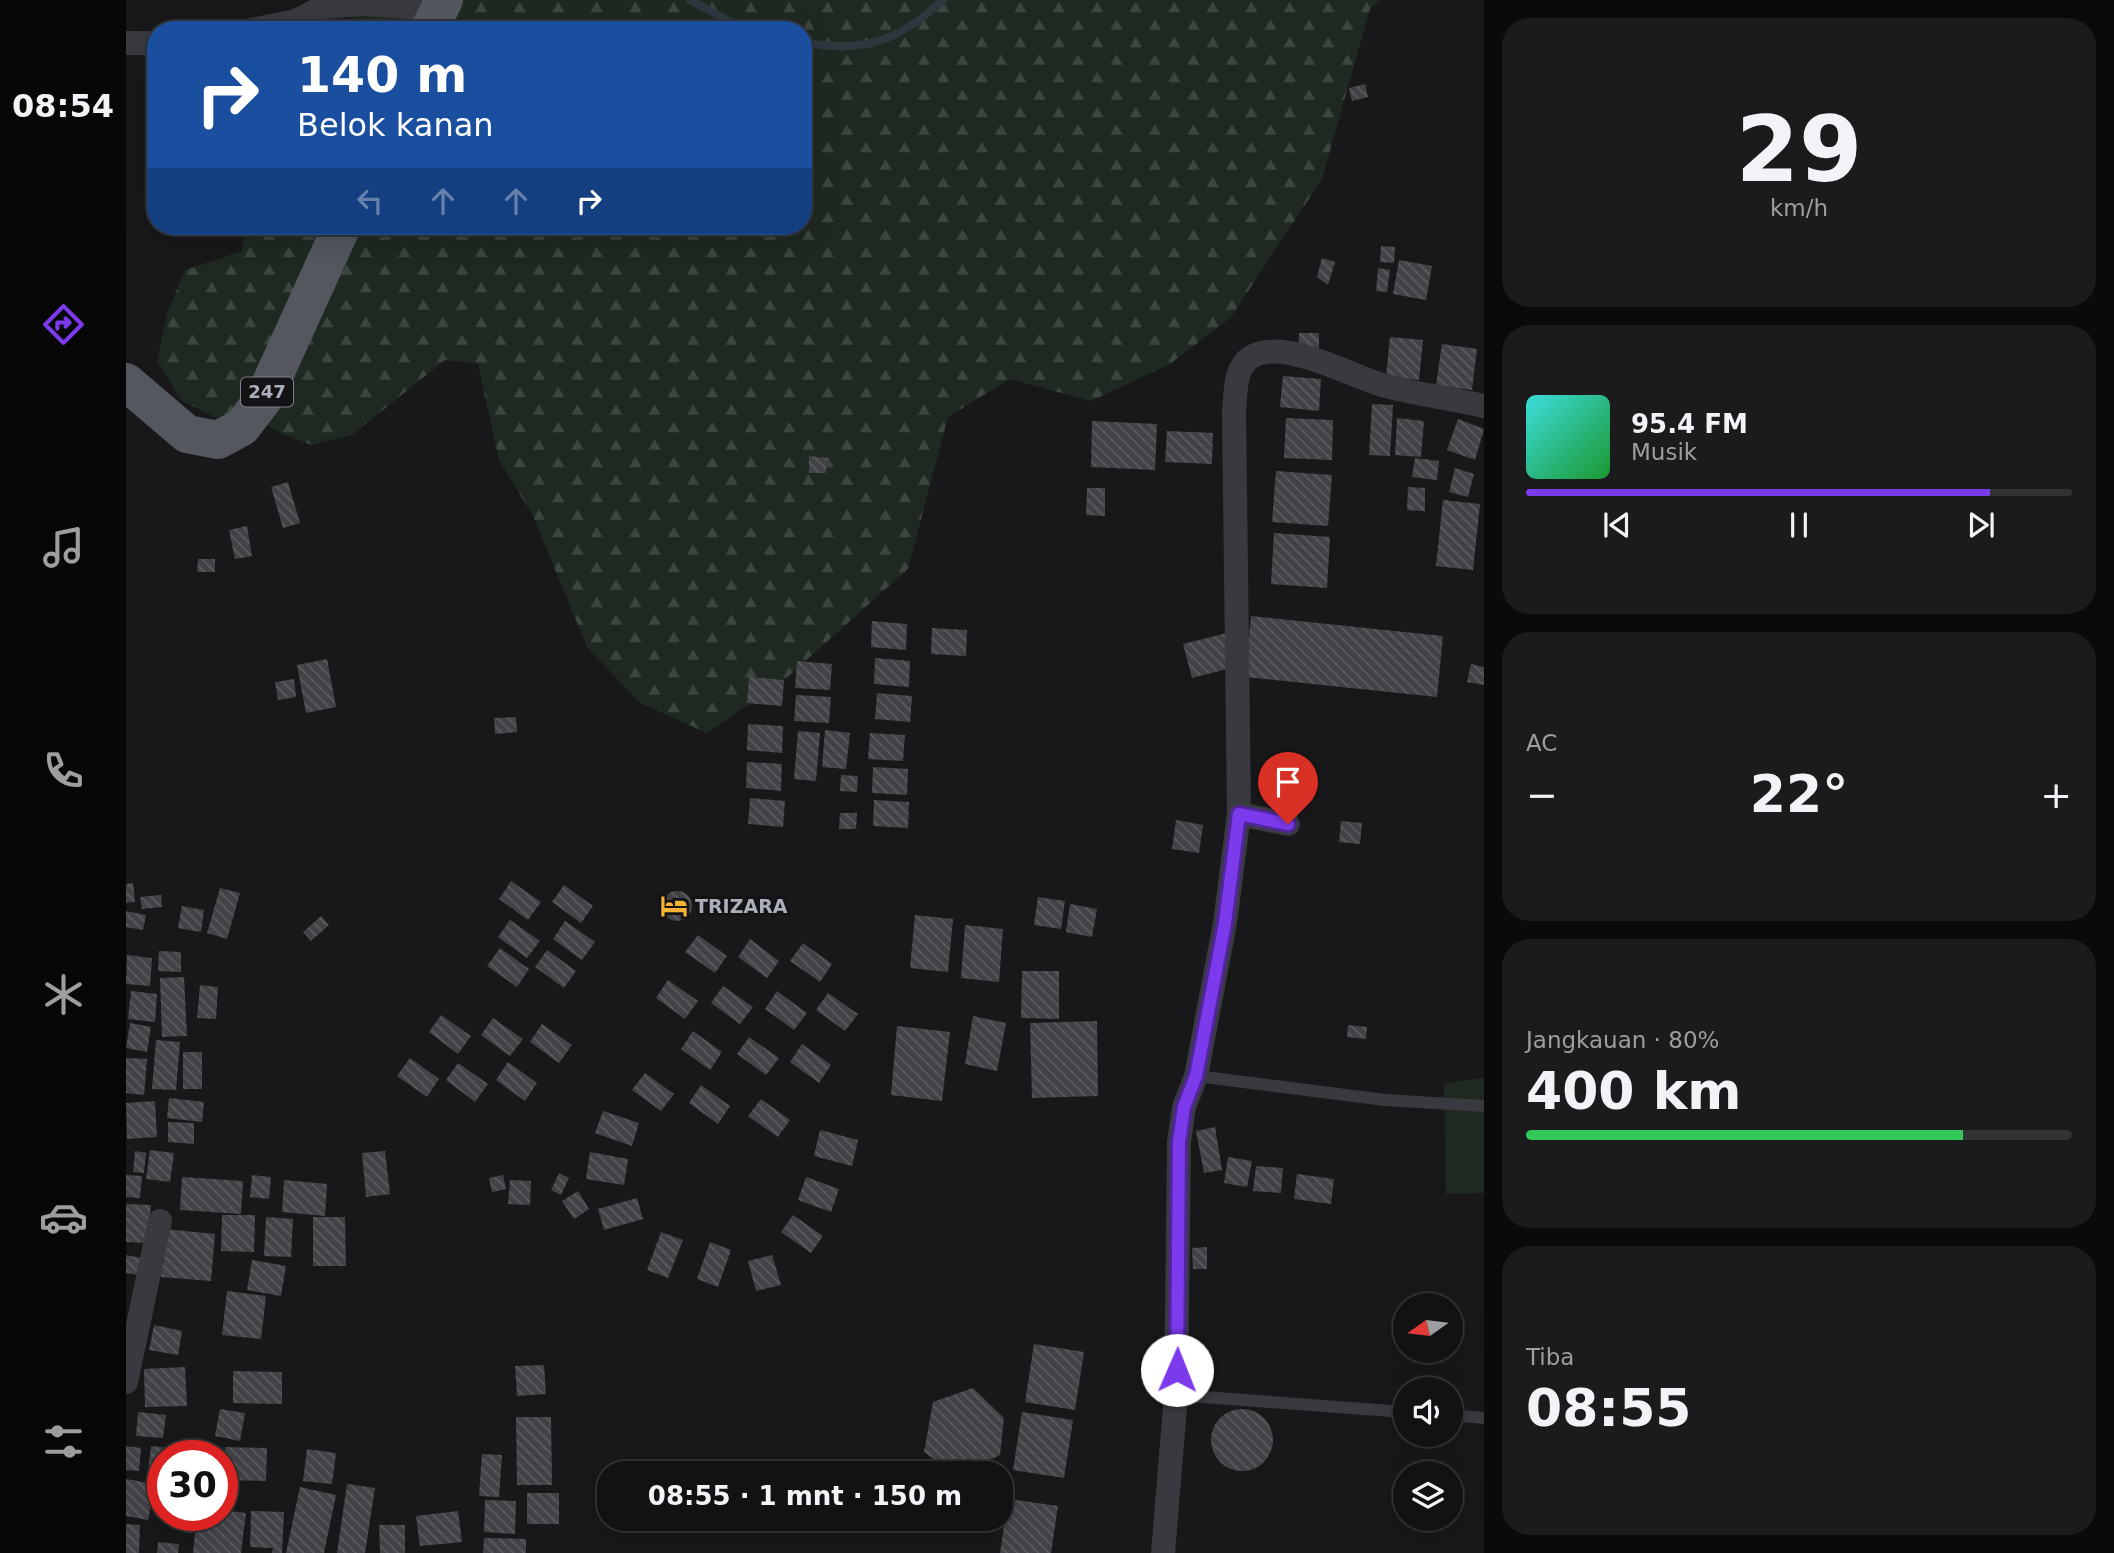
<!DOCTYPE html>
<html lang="id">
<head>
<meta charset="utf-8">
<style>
	:root { --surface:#121214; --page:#1b1b1d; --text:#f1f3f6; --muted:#9c9ea0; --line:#313234; --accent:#7c3aed }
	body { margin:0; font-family:"DejaVu Sans",sans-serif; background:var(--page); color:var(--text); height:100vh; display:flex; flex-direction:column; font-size:26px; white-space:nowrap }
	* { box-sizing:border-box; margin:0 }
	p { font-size:23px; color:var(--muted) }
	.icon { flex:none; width:38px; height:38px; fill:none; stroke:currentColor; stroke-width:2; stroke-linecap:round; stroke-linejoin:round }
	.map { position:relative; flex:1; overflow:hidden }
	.drawer { display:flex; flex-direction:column; gap:18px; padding:18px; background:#0a0a0b; width:630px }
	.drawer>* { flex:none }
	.guide { position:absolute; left:21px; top:21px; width:665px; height:214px; border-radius:28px; box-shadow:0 7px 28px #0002,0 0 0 2px var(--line); background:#1a4fa0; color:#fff; overflow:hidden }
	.needle { width:46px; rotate:256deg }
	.tools { position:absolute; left:1267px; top:1293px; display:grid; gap:14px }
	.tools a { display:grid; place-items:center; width:70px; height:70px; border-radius:50%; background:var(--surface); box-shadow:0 7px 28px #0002,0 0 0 2px var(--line); font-size:35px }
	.speed { position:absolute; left:21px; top:1440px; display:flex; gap:14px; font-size:35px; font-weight:700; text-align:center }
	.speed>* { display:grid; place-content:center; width:91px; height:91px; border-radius:50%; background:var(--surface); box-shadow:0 7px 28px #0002,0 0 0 2px var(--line); line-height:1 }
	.speed .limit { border:10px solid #d22; background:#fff; color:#111 }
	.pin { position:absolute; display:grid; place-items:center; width:60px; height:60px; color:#fff; margin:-72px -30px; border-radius:50% 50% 50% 0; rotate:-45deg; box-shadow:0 0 7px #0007 }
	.pin .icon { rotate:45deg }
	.me { position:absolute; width:77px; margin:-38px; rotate:1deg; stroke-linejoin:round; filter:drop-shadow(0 0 5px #0008) }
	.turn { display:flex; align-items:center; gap:24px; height:147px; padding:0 35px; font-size:32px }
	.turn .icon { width:91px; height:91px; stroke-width:2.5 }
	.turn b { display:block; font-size:49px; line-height:60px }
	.lanes { display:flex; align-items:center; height:66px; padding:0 35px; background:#0003; justify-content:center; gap:35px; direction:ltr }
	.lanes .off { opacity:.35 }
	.big { font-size:52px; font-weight:600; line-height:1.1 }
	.drawer .card { flex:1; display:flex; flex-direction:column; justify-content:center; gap:10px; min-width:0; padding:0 24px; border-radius:28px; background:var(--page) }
	.drawer .dial { align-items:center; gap:0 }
	.dial b { font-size:91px; line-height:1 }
	.song { display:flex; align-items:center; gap:21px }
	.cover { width:84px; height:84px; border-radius:10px; background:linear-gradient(135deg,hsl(180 70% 55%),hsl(130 70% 35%)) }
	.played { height:7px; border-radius:4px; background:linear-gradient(90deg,var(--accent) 85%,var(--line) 85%) }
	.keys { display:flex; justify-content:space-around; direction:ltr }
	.heat { display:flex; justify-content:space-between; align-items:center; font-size:38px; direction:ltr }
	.charge { height:10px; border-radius:5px; background:linear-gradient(90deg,#34c759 80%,var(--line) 0) }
	.trip { position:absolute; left:471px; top:1461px; width:416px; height:70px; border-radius:28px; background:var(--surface); box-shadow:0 7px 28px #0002,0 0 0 2px var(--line); font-weight:600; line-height:70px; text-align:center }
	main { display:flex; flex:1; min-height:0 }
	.menu { display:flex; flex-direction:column; width:126px; justify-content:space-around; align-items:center; background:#070708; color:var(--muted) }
	.menu .icon { width:49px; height:49px }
	.menu .current { color:var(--accent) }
	.menu b { font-size:32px; color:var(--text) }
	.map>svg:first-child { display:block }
</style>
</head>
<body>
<main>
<nav class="menu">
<b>08:54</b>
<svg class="icon current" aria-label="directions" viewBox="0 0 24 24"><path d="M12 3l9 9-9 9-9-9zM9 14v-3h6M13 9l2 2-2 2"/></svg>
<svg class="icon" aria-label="music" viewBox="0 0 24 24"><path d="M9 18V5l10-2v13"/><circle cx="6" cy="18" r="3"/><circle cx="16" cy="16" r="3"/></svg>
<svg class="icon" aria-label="phone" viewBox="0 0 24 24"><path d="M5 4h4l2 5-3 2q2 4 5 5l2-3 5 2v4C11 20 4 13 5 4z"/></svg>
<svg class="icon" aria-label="climate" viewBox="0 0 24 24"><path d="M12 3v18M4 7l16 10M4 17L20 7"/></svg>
<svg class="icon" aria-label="car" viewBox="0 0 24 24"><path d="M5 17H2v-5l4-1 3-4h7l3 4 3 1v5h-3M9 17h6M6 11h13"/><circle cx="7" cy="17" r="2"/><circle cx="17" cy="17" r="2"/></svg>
<svg class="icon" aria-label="filters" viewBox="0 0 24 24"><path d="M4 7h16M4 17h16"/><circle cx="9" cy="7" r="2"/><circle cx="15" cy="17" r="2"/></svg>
</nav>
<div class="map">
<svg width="1358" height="1553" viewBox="0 0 1358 1553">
	<defs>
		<pattern id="forest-firs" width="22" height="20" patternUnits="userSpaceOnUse" patternTransform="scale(1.75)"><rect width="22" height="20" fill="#1f2821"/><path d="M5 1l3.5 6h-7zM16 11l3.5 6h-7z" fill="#3d453f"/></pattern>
		<pattern id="building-back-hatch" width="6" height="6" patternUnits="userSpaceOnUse" patternTransform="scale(1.75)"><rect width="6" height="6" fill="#424347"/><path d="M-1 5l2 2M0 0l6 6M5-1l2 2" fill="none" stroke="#5b5c5f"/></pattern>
	</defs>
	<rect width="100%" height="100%" fill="#18181a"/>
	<path fill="#1f2821" d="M1358,1078v115l-38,1 -2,-111z"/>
	<path fill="url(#forest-firs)" d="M252,0h1001l-9,9 -48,170 -91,138 -61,47 -79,37 -81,-22 -62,38 -40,152 -126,113 -75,51 -67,-30 -53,-56 -54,-131 -34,-56 -21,-96 -33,-4 -93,75 -40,10 -32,-12 -31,-19 -31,5 -36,-18 -25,-40 10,-47 18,-44 57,-19 3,-25h558v-196h-468z"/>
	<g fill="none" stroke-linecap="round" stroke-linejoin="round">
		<path stroke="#2d373e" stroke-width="8" d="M564,0l50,27 10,3
			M677,42c59,12 96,-1 140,-42"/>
	</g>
	<path fill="url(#building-back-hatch)" d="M1239,84l3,13 -16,4 -3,-13z
		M28,90h2v54l-11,-2z
		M1255,246l14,1 -1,16 -14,-1z
		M1196,258l13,4 -7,23 -11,-8z
		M1273,260l33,6 -6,34 -33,-6z
		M1252,268l12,2 -3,22 -11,-1z
		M1173,333h20v20h-21z
		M1264,337l33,3 -4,40 -33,-4z
		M1316,344l35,5 -5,41 -36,-5z
		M1157,376l38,3 -2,32 -39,-4z
		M1246,404l21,1 -3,51 -21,-1z
		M1160,418l47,2 -1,40 -48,-2z
		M1271,418l27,3 -3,36 -26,-2z
		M1332,419l26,10 -9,31 -28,-10z
		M966,421l65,3 -2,46 -64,-3z
		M1041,431l46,2 -1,31 -47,-2z
		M683,456l18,2 -1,15h-17z
		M1289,458l24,3 -2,19 -25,-3z
		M1329,468l19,6 -6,23 -19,-5z
		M1150,471l56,4 -4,51 -56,-4z
		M162,482l12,41 -17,5 -12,-41z
		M1282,487l17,1v23l-18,-1z
		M961,488h18v28l-19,-1z
		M1317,500l37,4 -7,66 -37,-4z
		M121,526l5,30 -17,3 -6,-29z
		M1148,533l56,4 -3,51 -56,-4z
		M72,559h17v13h-18z
		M1125,616l192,20 -6,61 -192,-20z
		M746,621l35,3 -1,26 -35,-3z
		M806,628l35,2 -1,26 -35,-2z
		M1101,633l8,34 -43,11 -9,-34z
		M749,658l35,3 -1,26 -35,-3z
		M201,659l9,48 -30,6 -9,-48z
		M671,661l35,3 -2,26 -35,-2z
		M1345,664l13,3v18l-17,-3z
		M623,677l35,3 -2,26 -35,-3z
		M168,679l2,18 -18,3 -3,-18z
		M751,693l35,3 -2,26 -35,-3z
		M670,695l35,2 -2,26 -35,-2z
		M390,717l1,15 -22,2 -1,-16z
		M622,724l35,2 -1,27 -35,-3z
		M699,730l25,3 -4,36 -24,-2z
		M672,731l22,2 -4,48 -22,-2z
		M744,733l35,2 -2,26 -35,-2z
		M621,762l35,2 -1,27 -35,-3z
		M747,767l35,2 -1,26 -35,-2z
		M1138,767l17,1 -2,26 -16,-2z
		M715,775l17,1 -1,16 -17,-1z
		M624,798l35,3 -2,26 -35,-3z
		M748,800l35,2 -1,26 -35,-2z
		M714,813h17l-1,16h-17z
		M1050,820l27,5 -4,28 -27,-4z
		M1215,821l21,2 -2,21 -21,-2z
		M385,881l30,21 -13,18 -29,-21z
		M7,883l2,19 -9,1v-19z
		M438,885l29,21 -12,17 -29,-21z
		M94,888l20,5 -13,46 -20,-6z
		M536 906a15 15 0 1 1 30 0a15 15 0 1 1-30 0Z
		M35,895l1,12 -20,2 -2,-12z
		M912,897l27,4 -4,28 -27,-4z
		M944,904l27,5 -5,28 -26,-5z
		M56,906l22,4 -3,22 -23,-4z
		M0,911l20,4 -3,15 -17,-3z
		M789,915l38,4 -5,53 -38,-4z
		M195,916l8,9 -18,16 -8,-9z
		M384,920l30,21 -13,17 -29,-21z
		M439,921l30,21 -13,18 -29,-21z
		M839,925l38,4 -4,53 -38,-4z
		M572,935l29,21 -12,17 -30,-21z
		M624,939l29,22 -12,17 -29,-21z
		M677,943l29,21 -12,18 -30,-21z
		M374,948l29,21 -12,18 -30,-21z
		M421,950l29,21 -12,17 -29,-21z
		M33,951l22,1v20l-23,-1z
		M1,955l25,3 -2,28 -24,-2z
		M896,971h37v48l-38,-1z
		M58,977l3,59 -25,1 -2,-59z
		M542,980l30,21 -13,18 -29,-21z
		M74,985l18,2 -2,32 -19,-1z
		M597,986l30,21 -13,17 -29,-21z
		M5,991l26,3 -2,28 -27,-3z
		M651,991l30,22 -13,17 -29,-21z
		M702,993l30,21 -13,17 -29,-21z
		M315,1015l30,21 -13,18 -29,-22z
		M847,1016l33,7 -9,48 -32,-7z
		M367,1018l30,21 -13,17 -29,-21z
		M971,1021l1,75 -66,2 -2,-75z
		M4,1023l21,4 -4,25 -21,-4z
		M416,1024l30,21 -13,18 -29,-21z
		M1222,1025l19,2 -1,12 -19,-2z
		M771,1026l53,6 -8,69 -51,-6z
		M567,1031l29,21 -12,18 -29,-21z
		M623,1037l30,21 -13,17 -29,-21z
		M30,1040l24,2 -4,48 -24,-1z
		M676,1044l29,21 -12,18 -29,-21z
		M57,1052h19v37h-19z
		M0,1058l21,1 -3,36 -18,-2z
		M284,1058l29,21 -12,18 -30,-21z
		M382,1062l29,21 -12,18 -29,-21z
		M332,1063l30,21 -13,18 -29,-22z
		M519,1073l29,21 -13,17 -29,-21z
		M575,1085l29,21 -12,18 -29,-21z
		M43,1098l35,4 -2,20 -35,-4z
		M635,1099l29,21 -12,17 -30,-21z
		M29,1101l2,36 -30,2 -1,-36z
		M477,1111l36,12 -7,23 -37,-13z
		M42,1122l26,1v21l-26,-2z
		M1089,1127l7,43 -18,3 -8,-42z
		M694,1130l38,10 -6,26 -38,-10z
		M24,1150l24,3 -4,29 -24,-3z
		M9,1151l11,2 -2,20 -11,-1z
		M259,1151l5,43 -24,3 -4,-44z
		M464,1152l38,7 -4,26 -38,-6z
		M1102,1157l24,4 -5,26 -23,-4z
		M1130,1166l27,2 -2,25 -28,-2z
		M433,1173l10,5 -8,17 -10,-5z
		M1171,1174l37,5 -3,25 -37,-5z
		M0,1175l16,1 -2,22 -14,-1z
		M126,1175l19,2 -2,22 -19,-2z
		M377,1175l3,14 -14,3 -3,-14z
		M56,1177l61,4 -2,33 -61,-4z
		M680,1177l33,12 -8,23 -33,-12z
		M158,1180l43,4 -2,32 -43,-4z
		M384,1180l21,1 -1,24 -22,-1z
		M452,1191l11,18 -15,10 -12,-18z
		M511,1198l6,21 -39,11 -6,-21z
		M0,1204l25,1 -3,38 -22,-1z
		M96,1215h33l-1,37 -33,-1z
		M667,1215l30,21 -12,17 -30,-21z
		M140,1217l27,2 -2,38 -27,-1z
		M187,1217h32l1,49h-33z
		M39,1229l50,5 -4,47 -50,-4z
		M535,1232l22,8 -15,38 -21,-8z
		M584,1242l21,8 -13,37 -21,-8z
		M1081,1247v22h-14l-1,-21z
		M0,1255l15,3 -3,17 -12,-2z
		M646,1255l9,30 -25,6 -8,-30z
		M126,1260l34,6 -5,30 -34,-6z
		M101,1291l39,5 -5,43 -39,-4z
		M28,1325l28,6 -4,24 -29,-5z
		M908,1344l50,8 -9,58 -50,-8z
		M418,1365l2,29 -29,2 -2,-30z
		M59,1367l2,39 -42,1 -1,-38z
		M107,1371l49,1v32l-49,-1z
		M847,1388l31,30 -4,37 -40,19h-5l-31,-22 9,-50z
		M94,1409l25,4 -5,28 -25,-5z
		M1085 1440a31 31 0 1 1 62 0a31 31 0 1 1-62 0Z
		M12,1412l28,3 -3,23 -27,-2z
		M896,1412l51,8 -9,58 -51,-8z
		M390,1417h35l1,68h-35z
		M0,1446l15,2 -2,23 -13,-1z
		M25,1446l25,3 -1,7h-12v17l-15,-1z
		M99,1447l42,1 -1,33 -41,-1z
		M181,1449l29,4 -4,31 -29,-3z
		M356,1454l20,1 -3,42 -20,-1z
		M0,1479l29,5 -7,36 -22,-4z
		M34,1480h3v37l-8,-1z
		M221,1484l28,4 -10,65h-28z
		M174,1487l36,8 -12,58h-38z
		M401,1493h32v31h-32z
		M882,1499l50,7 -7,47h-51z
		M359,1500l31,1 -1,33 -31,-2z
		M96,1510l24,3 -5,40h-48l4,-37h25z
		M125,1511l33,1 -2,41h-10l1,-5 -23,-1z
		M332,1511l4,31 -42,4 -4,-30z
		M0,1524l14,1 -1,28h-13z
		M253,1525h26v28h-25z
		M358,1538l42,1v14h-43z
		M32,1542l21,2 -1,9h-21z"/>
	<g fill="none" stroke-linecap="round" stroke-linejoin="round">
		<path stroke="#393a3f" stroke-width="12" d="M1070,1076l189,24 99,6
			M1050,1395l229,17
			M1325,1415l33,3"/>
		<path stroke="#393a3f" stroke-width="24" d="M125,30l45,-9 27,-14 41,-3 75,5
			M0,43h30
			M1113,814l49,10
			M0,1382l34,-161
			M1037,1553l13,-158 3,-253 5,-35 12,-31 29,-153 14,-109 -5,-403c2,-18 0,-43 17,-54 31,-19 97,17 128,27 34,10 70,14 105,22"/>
		<path stroke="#54575e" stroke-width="38" d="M303,30l15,-30
			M0,382l61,52 31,6 24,-13 22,-29 78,-172"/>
	</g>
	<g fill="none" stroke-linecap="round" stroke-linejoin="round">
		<defs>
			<path id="route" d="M1051,1370l2,-228 5,-35 12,-31 29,-153 14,-109 49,10"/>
		</defs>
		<use href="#route" stroke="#51269a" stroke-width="18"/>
		<use href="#route" stroke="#7c3aed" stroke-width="12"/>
	</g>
	<defs>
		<symbol id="hotel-bare" viewBox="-9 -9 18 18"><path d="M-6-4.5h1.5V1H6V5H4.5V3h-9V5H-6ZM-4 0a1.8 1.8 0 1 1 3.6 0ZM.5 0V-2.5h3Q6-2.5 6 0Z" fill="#f7b433" stroke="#131315" stroke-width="2.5" paint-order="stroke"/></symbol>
	</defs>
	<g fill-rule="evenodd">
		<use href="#hotel-bare" x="529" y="887" width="38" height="38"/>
	</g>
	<g text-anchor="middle" stroke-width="5" stroke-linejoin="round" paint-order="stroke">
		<rect fill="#131315" stroke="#7d8088" stroke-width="2" x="115" y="377.5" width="52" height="29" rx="5"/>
		<g font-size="18" font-weight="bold" fill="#aaafba">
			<text x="141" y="398">247</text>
		</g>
		<g font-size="19" font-weight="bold" fill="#aaafba" stroke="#131315" text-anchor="start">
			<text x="569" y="913">TRIZARA</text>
		</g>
	</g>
</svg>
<div class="tools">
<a><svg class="needle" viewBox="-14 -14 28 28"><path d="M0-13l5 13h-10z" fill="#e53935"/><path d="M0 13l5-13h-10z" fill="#9c9ea0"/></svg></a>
<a><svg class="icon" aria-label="sound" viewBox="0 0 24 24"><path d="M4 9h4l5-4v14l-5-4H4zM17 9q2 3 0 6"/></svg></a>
<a><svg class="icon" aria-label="layers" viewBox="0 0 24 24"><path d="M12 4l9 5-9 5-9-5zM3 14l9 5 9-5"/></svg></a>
</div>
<div class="speed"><div class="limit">30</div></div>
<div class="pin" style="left:1162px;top:824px;background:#d93025"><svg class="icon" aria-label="arrive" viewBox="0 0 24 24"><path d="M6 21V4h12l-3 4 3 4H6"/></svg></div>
<svg class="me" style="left:1051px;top:1370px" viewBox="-20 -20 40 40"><circle r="19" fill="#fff"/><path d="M0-13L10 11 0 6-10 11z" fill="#7c3aed"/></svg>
<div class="trip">08:55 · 1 mnt · 150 m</div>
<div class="guide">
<div class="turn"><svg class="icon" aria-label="right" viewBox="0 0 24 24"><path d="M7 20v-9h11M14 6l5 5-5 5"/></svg><div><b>140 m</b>Belok kanan</div></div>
<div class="lanes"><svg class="icon off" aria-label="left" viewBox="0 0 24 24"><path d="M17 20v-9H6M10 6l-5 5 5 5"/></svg><svg class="icon off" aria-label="ahead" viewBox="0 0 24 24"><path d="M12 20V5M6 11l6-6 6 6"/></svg><svg class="icon off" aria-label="ahead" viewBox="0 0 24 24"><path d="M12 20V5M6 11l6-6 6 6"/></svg><svg class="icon" aria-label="right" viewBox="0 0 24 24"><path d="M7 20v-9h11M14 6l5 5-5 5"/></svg></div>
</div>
</div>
<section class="drawer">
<div class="card dial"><b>29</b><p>km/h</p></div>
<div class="card">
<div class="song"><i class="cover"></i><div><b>95.4 FM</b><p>Musik</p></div></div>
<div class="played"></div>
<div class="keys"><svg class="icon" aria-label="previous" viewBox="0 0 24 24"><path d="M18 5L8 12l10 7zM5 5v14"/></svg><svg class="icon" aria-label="pause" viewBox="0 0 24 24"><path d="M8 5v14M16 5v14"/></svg><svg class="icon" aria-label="next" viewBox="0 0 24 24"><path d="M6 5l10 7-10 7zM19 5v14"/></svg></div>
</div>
<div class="card"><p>AC</p>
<div class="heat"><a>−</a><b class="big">22°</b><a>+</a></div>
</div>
<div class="card"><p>Jangkauan · 80%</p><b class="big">400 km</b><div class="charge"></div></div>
<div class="card"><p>Tiba</p><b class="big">08:55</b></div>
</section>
</main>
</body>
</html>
